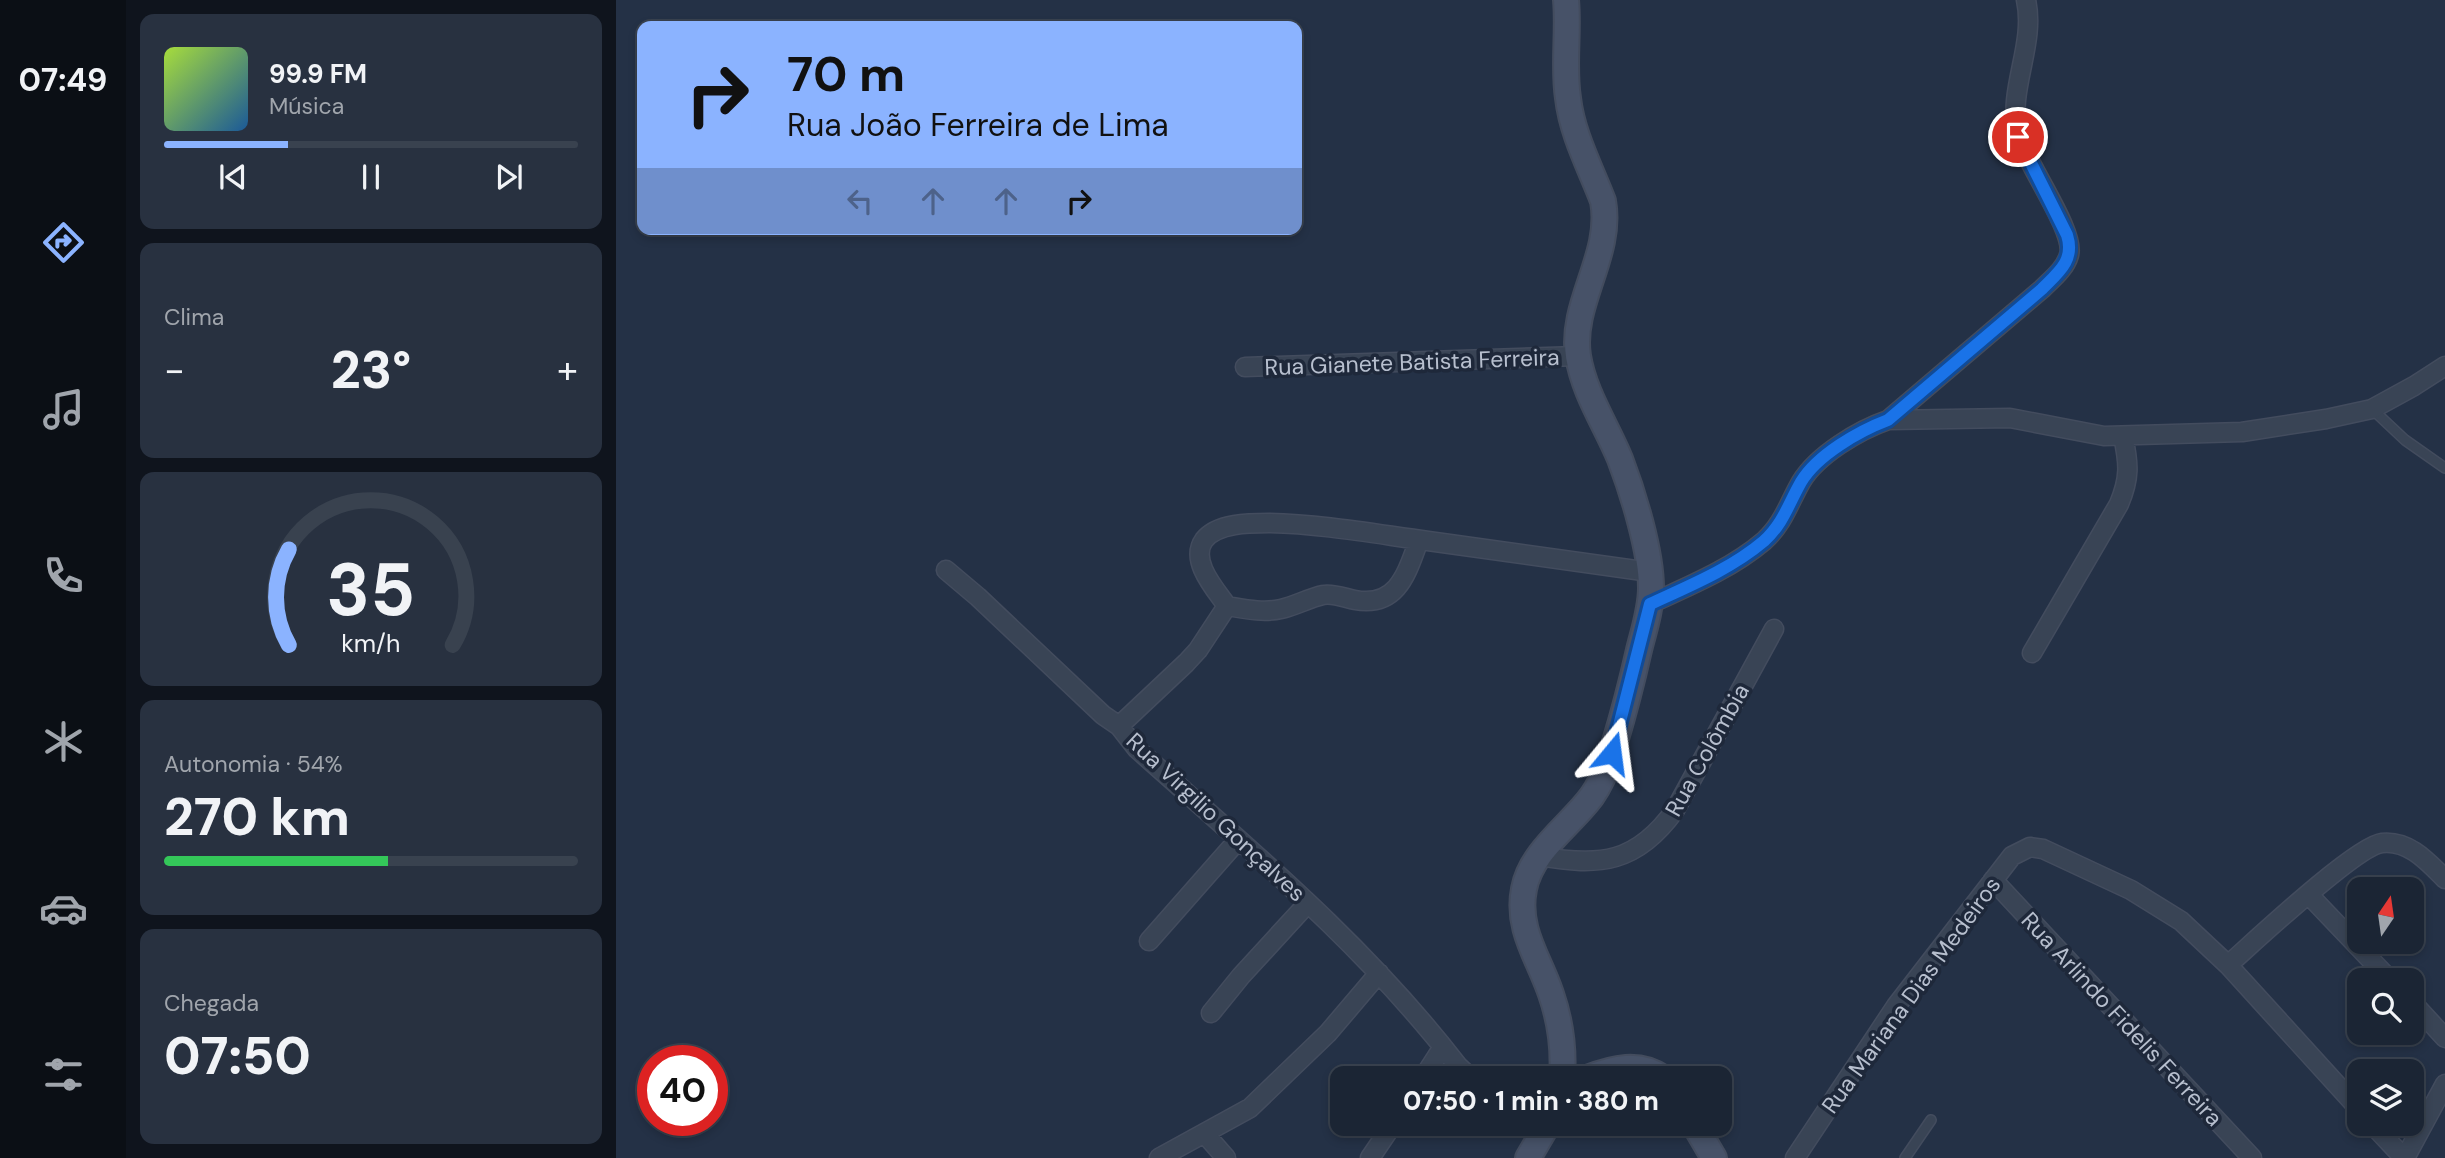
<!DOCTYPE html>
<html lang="pt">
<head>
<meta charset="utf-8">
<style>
	:root { --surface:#1b2534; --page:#283140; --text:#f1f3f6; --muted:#a0a5ac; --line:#39424f; --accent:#8bb3ff }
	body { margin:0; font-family:"DM Sans",sans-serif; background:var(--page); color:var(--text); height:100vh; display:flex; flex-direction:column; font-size:26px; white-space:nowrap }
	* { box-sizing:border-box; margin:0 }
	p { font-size:23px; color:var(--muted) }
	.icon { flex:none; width:38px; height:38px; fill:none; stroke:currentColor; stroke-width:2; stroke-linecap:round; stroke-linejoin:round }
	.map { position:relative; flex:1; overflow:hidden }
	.sheet { display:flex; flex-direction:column; gap:14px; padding:14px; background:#0f141d; width:490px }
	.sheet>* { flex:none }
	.guide { position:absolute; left:21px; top:21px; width:665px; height:214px; border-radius:14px; box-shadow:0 4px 10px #0003,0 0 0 2px var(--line); background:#8bb3ff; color:#111; overflow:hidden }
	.needle { width:46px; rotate:13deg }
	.controls { position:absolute; left:1731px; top:877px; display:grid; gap:14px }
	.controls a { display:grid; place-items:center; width:77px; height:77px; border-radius:14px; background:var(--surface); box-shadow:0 4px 10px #0003,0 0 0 2px var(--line); font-size:35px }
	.speed { position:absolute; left:21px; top:1045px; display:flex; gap:14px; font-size:35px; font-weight:700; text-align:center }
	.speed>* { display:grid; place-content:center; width:91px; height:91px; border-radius:50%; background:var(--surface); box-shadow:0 4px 10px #0003,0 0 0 2px var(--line); line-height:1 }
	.speed .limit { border:10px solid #d22; background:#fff; color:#111 }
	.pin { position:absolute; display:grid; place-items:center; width:60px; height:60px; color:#fff; margin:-30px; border:4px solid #fff; border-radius:50%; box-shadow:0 2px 7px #0007 }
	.me { position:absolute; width:77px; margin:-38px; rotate:16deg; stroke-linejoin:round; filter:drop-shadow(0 0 5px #0008) }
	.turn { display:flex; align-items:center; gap:24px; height:147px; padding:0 35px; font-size:32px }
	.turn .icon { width:91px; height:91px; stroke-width:2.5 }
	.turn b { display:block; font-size:49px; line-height:60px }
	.lanes { display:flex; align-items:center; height:66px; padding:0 35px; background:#0003; justify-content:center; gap:35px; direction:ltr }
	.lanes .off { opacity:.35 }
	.big { font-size:52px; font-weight:800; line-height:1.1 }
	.sheet .widget { flex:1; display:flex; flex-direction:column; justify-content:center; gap:10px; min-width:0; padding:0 24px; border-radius:14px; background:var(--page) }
	.sheet .dial { align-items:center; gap:0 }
	.dial svg { height:182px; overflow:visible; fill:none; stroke:var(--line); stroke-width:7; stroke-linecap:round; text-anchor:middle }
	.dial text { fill:var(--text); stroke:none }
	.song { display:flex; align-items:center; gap:21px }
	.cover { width:84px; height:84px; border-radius:10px; background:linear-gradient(135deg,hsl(80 70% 55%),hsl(210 70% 35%)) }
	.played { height:7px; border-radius:4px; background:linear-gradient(90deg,var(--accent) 30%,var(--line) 30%) }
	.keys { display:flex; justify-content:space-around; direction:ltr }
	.heat { display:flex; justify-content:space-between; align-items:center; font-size:38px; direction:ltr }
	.charge { height:10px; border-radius:5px; background:linear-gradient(90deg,#34c759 54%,var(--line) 0) }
	.trip { position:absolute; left:714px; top:1066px; width:402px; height:70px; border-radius:14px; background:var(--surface); box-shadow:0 4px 10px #0003,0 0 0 2px var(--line); font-weight:800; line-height:70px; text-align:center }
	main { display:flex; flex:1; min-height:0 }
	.tabs { display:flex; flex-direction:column; width:126px; justify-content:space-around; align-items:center; background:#0b0f15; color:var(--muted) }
	.tabs .icon { width:49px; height:49px }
	.tabs .on { color:var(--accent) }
	.tabs b { font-size:32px; color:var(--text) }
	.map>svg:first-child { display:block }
</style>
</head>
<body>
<main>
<nav class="tabs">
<b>07:49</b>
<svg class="icon on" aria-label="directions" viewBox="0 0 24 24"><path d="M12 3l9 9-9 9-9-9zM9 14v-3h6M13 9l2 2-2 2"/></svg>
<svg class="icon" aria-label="music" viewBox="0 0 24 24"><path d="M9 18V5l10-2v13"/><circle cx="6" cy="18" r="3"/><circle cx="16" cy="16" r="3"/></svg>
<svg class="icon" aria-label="phone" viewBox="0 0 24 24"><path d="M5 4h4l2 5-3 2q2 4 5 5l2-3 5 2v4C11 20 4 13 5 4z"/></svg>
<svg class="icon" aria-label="climate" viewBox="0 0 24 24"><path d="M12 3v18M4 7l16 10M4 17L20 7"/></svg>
<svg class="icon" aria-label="car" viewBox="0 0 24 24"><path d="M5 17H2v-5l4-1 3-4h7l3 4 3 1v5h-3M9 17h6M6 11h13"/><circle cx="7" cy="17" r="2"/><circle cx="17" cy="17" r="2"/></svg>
<svg class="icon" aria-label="filters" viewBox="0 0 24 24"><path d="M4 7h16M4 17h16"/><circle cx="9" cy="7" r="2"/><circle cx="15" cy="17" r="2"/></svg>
</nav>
<section class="sheet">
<div class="widget">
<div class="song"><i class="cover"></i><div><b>99.9 FM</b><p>Música</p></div></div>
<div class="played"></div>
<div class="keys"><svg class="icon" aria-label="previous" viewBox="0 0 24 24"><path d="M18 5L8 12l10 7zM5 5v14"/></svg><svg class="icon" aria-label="pause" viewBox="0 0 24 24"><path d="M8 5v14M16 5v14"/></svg><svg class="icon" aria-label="next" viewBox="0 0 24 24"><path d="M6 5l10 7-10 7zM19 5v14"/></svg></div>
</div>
<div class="widget"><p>Clima</p>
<div class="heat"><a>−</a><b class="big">23°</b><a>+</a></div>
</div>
<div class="widget dial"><svg viewBox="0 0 100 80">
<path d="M14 69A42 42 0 1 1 86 69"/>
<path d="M14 69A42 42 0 0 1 14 27" stroke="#8bb3ff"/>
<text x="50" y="56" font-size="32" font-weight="700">35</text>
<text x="50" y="72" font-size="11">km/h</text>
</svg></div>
<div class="widget"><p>Autonomia · 54%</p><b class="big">270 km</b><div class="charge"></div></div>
<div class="widget"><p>Chegada</p><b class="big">07:50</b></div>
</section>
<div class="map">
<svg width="1829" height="1158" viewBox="0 0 1829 1158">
	<rect width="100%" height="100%" fill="#243146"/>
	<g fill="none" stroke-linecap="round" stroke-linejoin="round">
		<defs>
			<path id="lane" d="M1756,409l33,31 40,28
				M1289,1158l26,-38"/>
			<path id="street" d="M629,367l333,-11
				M1272,420l154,-131c10,-10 23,-20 27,-34 7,-24 -44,-92 -51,-122 -11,-43 18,-88 8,-133
				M330,570l32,27 125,118 16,11 18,23c112,100 229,197 321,317l13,12
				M1034,604c39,-18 81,-35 114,-63 19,-17 25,-38 37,-59 16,-27 58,-52 87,-62l122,-2 94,18 138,-4 84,-13 46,-10 42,-23 31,-20
				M611,606c-11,-16 -38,-45 -23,-66 13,-17 46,-17 65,-17 53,1 107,11 159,18 74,11 148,21 222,31
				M1416,653l87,-149c11,-26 10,-40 4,-68
				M503,726l67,-63 12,-13 29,-44c18,3 36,7 54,3 14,-3 28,-11 42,-14 10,-2 22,3 32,5 43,8 52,-28 64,-60
				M923,856c61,11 98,7 136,-46l99,-181
				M1377,880l259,278
				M1693,895l81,85
				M533,941l89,-101
				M1612,965c25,-22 128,-119 154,-122 27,-3 46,19 63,36
				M1796,1002l33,36
				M595,1013l30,-37 67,-73
				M807,1078l20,-31
				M1756,1124l32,34
				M589,1134l21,24
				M543,1158l91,-50 78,-75 51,-60
				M754,1158l23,-34
				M1179,1158l101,-152 116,-150 18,-9 13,2 88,41 50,31 47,44 131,144
				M1789,1158l40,-74"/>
			<path id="secondary" d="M946,1078c2,-27 -2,-58 -11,-84 -12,-36 -35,-65 -27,-105 7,-38 47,-64 68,-93 12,-17 18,-35 23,-54 9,-30 17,-61 24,-92 5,-20 12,-41 12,-62 0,-37 -18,-95 -31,-129 -14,-34 -36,-66 -42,-103 -8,-53 35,-101 25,-155 -13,-34 -31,-67 -35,-103 -5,-32 1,-66 -2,-98
				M971,1078c26,-10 52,-17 76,0
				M1078,1124l20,34
				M912,1158l20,-34"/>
		</defs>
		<use href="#lane" stroke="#434c5e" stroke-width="12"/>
		<use href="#street" stroke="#434c5e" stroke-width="21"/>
		<use href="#secondary" stroke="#434c5e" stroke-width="28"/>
		<use href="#lane" stroke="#394455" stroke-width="9"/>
		<use href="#street" stroke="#394455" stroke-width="18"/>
		<use href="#secondary" stroke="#475268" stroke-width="24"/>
	</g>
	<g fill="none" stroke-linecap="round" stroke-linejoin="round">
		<defs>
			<path id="route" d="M996,753l38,-149c39,-18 81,-35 114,-63 19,-17 25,-38 37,-59 16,-27 58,-51 87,-62l154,-131c17,-17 33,-29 25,-54l-49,-98"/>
		</defs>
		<use href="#route" stroke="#114b97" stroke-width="18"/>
		<use href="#route" stroke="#1a73e8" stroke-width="12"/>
	</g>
	<g text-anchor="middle" stroke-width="7" stroke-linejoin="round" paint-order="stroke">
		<g font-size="23" fill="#b7bfce" stroke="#1e283a">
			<text transform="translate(796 362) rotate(-2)" y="8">Rua Gianete Batista Ferreira</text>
			<text transform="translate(1091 750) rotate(-61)" y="8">Rua Colômbia</text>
			<text transform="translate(600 817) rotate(43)" y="8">Rua Virgilio Gonçalves</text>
			<text transform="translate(1295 995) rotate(-54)" y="8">Rua Mariana Dias Medeiros</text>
			<text transform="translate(1506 1019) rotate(47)" y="8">Rua Arlindo Fidelis Ferreira</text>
		</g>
	</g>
</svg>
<div class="controls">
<a><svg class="needle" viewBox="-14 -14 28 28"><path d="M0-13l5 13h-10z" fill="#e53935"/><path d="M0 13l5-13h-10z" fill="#a0a5ac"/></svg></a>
<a><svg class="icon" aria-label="search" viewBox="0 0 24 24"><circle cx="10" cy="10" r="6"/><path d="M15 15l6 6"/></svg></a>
<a><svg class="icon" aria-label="layers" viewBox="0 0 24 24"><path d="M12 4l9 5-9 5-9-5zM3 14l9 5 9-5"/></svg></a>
</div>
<div class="speed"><div class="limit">40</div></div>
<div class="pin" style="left:1402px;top:137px;background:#d93025"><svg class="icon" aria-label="arrive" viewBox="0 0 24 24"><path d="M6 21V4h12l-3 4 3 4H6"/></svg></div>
<svg class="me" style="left:996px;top:753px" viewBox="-20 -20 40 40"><path d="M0-17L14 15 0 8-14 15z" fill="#1a73e8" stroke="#fff" stroke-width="4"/></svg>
<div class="trip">07:50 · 1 min · 380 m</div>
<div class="guide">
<div class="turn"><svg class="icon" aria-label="right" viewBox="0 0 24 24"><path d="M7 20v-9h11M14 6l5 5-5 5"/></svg><div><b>70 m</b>Rua João Ferreira de Lima</div></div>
<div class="lanes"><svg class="icon off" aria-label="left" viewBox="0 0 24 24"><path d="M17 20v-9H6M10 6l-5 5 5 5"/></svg><svg class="icon off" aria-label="ahead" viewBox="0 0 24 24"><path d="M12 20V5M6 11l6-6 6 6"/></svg><svg class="icon off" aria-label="ahead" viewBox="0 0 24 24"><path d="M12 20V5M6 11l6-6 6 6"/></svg><svg class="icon" aria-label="right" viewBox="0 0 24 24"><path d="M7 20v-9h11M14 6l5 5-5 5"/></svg></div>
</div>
</div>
</main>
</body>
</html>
